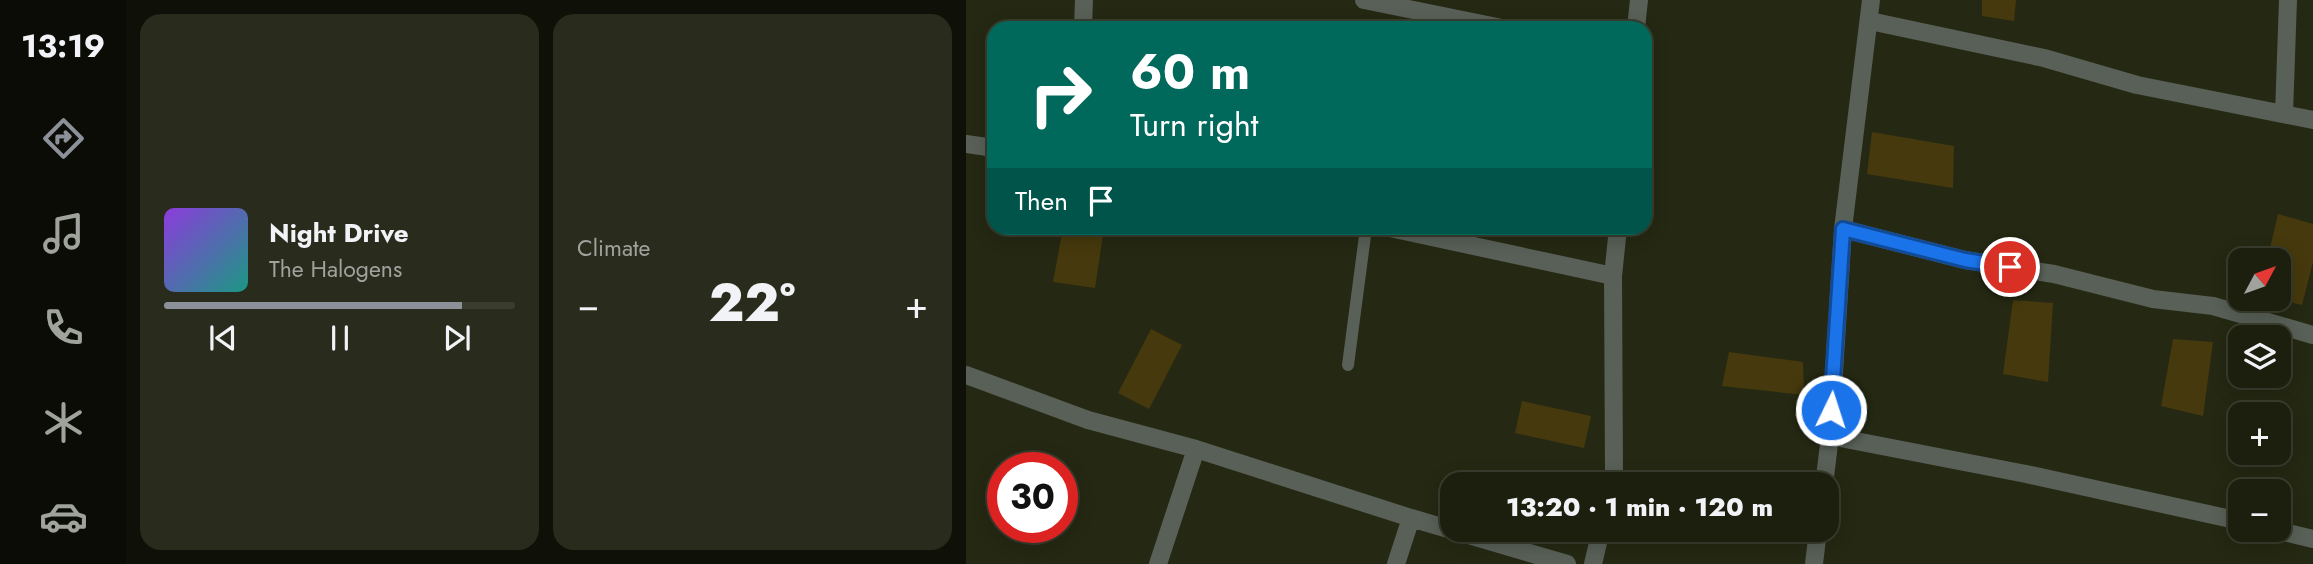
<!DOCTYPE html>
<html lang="en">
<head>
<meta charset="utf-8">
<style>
	:root { --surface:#1c1f0e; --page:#292c1c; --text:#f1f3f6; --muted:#a0a29e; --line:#3a3d2e; --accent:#8c9099 }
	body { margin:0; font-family:Jost,sans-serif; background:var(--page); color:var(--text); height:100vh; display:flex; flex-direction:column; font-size:26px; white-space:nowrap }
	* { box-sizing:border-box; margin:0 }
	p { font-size:23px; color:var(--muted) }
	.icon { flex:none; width:38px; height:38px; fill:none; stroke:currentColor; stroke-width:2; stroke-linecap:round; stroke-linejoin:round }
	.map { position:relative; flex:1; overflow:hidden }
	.side { display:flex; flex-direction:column; gap:14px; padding:14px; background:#0f1108; width:840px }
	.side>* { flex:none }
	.guide { position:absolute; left:21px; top:21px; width:665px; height:214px; border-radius:21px; box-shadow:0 4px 18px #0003,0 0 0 2px var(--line); background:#00695c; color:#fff; overflow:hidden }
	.needle { width:46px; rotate:49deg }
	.tools { position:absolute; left:1262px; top:248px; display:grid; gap:14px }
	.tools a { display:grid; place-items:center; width:63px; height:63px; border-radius:14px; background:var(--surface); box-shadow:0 4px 18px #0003,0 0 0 2px var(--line); font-size:35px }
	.speed { position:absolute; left:21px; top:452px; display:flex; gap:14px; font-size:35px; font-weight:700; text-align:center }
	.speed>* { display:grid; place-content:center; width:91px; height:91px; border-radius:50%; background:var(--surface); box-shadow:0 4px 18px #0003,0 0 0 2px var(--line); line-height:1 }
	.speed .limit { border:10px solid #d22; background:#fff; color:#111 }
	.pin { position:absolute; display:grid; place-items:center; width:60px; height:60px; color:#fff; margin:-30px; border:4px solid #fff; border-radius:50%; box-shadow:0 2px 7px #0007 }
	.me { position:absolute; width:77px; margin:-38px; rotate:4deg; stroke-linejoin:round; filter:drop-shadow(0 0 5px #0008) }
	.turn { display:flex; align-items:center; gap:24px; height:147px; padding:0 28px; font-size:32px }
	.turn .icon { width:91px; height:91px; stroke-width:2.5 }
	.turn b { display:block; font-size:49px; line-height:60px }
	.then { display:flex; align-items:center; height:66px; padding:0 28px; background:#0003; gap:14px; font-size:26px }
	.big { font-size:52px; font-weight:800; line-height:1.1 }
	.side .card { flex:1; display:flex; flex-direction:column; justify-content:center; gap:10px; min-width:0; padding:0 24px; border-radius:21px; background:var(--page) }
	.song { display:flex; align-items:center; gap:21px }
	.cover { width:84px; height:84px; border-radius:10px; background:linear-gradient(135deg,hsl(270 70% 55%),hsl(170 70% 35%)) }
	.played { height:7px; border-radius:4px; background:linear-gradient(90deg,var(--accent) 85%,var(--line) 85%) }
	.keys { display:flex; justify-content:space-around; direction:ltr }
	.heat { display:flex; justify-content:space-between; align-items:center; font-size:38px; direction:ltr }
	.side .tiles { flex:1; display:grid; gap:14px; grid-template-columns:repeat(2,1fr) }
	.trip { position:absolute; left:474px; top:472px; width:399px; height:70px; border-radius:21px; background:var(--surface); box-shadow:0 4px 18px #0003,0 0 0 2px var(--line); font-weight:800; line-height:70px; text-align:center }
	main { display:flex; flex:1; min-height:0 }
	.tab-bar { display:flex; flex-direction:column; width:126px; justify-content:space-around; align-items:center; background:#0b0c06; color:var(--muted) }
	.tab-bar .icon { width:49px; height:49px }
	.tab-bar .current { color:var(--accent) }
	.tab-bar b { font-size:32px; color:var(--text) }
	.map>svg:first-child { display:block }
</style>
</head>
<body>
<main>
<nav class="tab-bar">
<b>13:19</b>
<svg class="icon current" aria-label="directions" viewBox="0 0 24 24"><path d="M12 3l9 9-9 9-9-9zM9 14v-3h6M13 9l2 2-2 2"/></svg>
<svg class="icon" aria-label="music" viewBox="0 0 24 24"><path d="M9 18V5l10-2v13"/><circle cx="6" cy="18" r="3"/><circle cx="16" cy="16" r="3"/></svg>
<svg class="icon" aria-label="phone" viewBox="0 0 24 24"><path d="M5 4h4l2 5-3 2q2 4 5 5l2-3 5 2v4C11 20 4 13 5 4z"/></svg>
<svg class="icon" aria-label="climate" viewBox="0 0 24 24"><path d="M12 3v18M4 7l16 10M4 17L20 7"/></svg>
<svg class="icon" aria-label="car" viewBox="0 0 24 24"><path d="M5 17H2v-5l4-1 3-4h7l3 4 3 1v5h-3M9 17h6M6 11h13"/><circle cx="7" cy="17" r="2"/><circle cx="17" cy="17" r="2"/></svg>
</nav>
<section class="side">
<div class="tiles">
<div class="card">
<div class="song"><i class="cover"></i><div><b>Night Drive</b><p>The Halogens</p></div></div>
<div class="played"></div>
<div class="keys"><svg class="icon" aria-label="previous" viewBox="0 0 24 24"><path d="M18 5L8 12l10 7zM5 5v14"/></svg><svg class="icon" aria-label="pause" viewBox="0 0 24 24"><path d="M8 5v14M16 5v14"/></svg><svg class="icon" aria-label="next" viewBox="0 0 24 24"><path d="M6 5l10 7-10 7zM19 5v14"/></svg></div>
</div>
<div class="card"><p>Climate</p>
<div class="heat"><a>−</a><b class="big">22°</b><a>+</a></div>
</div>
</div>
</section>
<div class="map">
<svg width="1347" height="564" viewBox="0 0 1347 564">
	<rect width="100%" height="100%" fill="#252913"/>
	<path fill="#46390d" d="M1016,0h34l-2,21 -32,-5z
		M906,132l82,14 -1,42 -86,-14z
		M1312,214l35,10v38l-11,43 -24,-6v-38h-11z
		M97,228h41l-9,60 -42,-6z
		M1047,300l40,3 -5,79 -45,-8z
		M185,329l31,16 -33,64 -31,-16z
		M1207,339l40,3 -10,74 -42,-10z
		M763,352l74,10 1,33 -82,-9z
		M556,401l69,15 -7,32 -69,-15z"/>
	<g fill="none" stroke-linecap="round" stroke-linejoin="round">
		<path stroke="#586057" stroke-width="12" d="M382,365l18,-137"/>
		<path stroke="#586057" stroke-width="18" d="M398,0l138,28
			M904,21l174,37 93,27 176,35
			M117,28l1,-28
			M670,28l3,-28
			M1318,114l4,-114
			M0,144l28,4
			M424,228l223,48
			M877,229l122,31 89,14 99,25 60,7 100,29
			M0,375l122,45 108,29 215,69 156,46
			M864,436l196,38 214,47
			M645,485l3,-10 -1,-199 5,-48
			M858,485l6,-49 13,-207 28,-229
			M1310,530l37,9
			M192,564l38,-115
			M430,564l15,-46
			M627,564l8,-34
			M848,564l4,-34"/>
	</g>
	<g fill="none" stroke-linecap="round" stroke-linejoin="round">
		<defs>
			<path id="route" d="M865,410l12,-181 122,31 45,7"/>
		</defs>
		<use href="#route" stroke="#114b97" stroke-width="18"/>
		<use href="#route" stroke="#1a73e8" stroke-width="12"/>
	</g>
</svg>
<div class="tools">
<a><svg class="needle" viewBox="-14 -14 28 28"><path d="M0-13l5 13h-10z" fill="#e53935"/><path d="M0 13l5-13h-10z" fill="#a0a29e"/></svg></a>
<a><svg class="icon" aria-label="layers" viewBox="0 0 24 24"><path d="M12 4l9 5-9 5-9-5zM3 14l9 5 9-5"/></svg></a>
<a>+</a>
<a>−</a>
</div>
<div class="speed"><div class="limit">30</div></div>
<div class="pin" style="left:1044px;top:267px;background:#d93025"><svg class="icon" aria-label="arrive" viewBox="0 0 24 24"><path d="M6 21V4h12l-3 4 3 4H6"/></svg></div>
<svg class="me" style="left:865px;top:410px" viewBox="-20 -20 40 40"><circle r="17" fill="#1a73e8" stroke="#fff" stroke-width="3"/><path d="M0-11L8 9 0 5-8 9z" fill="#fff"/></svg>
<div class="trip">13:20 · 1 min · 120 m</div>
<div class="guide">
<div class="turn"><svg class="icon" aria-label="right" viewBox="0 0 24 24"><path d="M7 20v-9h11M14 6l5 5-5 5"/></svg><div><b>60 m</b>Turn right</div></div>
<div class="then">Then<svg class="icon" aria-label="arrive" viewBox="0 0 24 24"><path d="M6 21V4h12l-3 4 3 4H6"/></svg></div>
</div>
</div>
</main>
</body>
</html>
